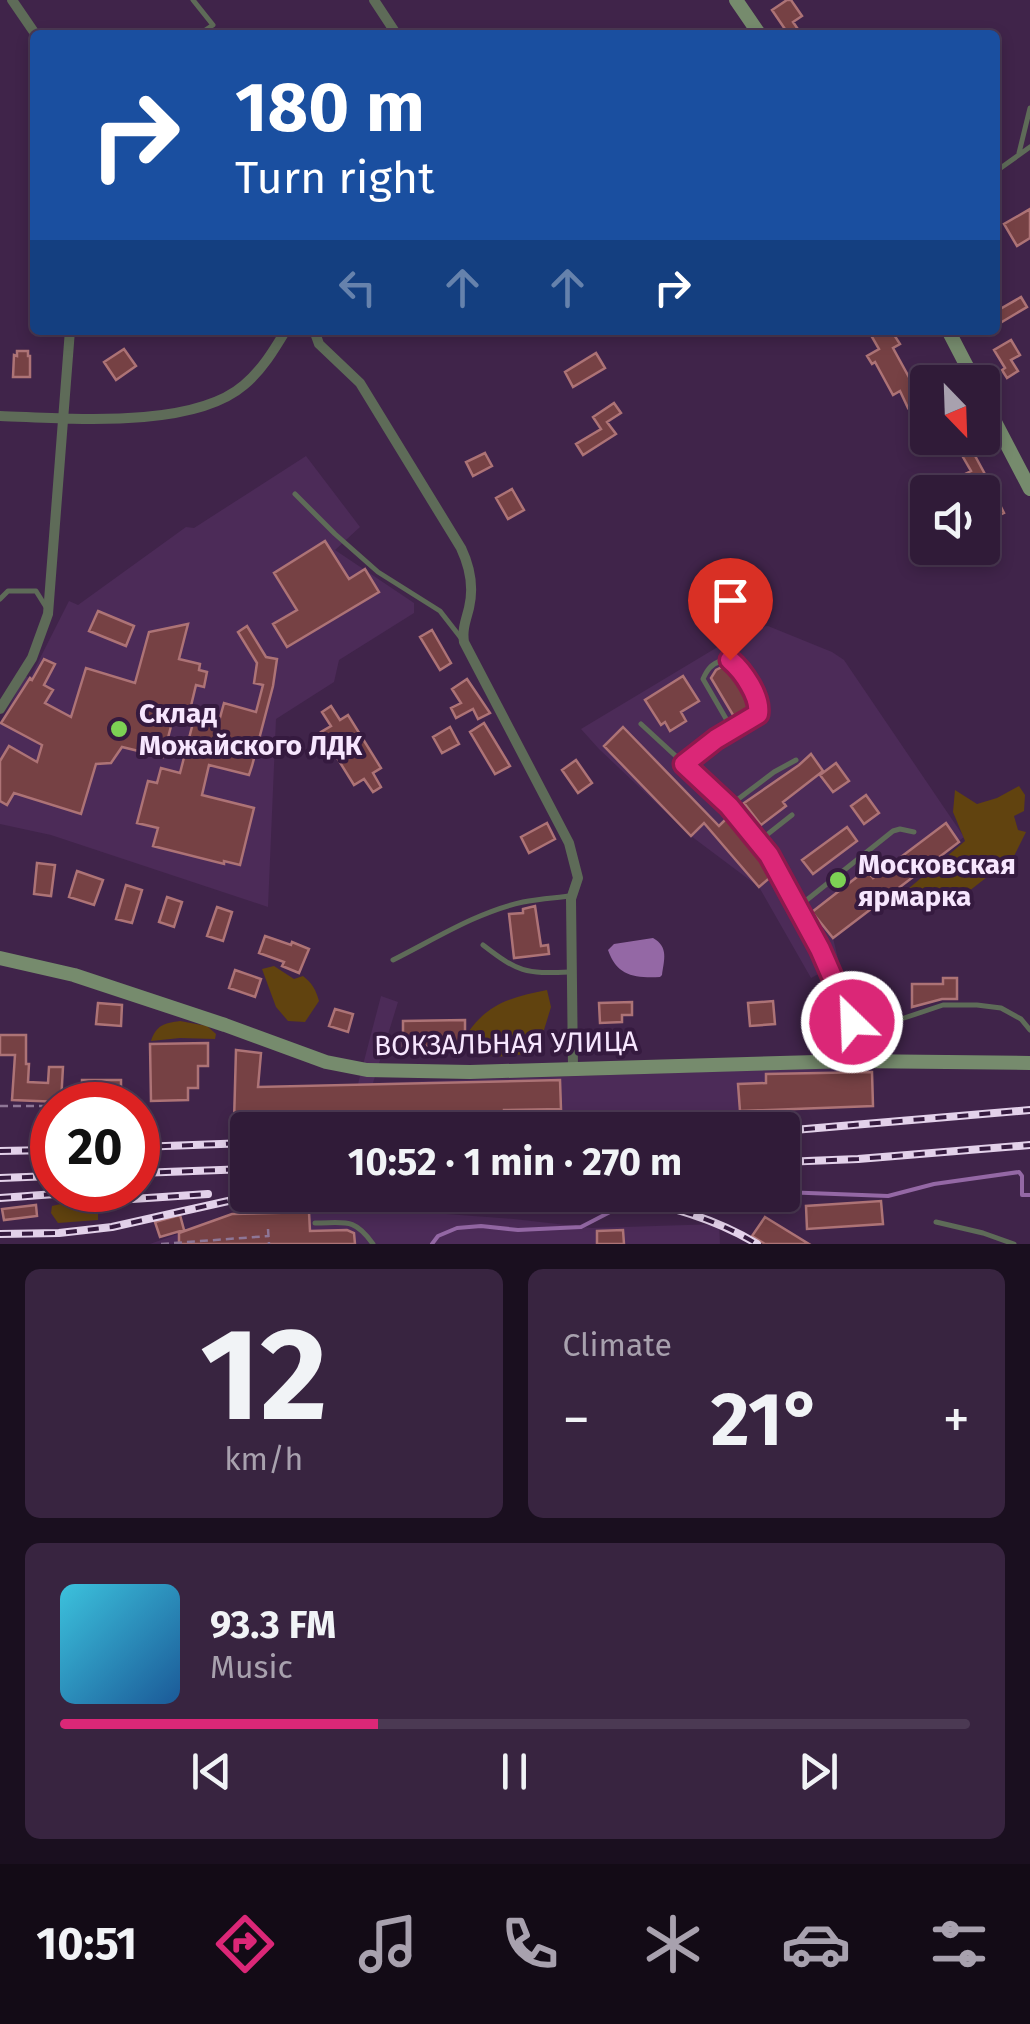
<!DOCTYPE html>
<html lang="en">
<head>
<meta charset="utf-8">
<style>
	:root { --surface:#301b38; --page:#382440; --text:#f1f3f6; --muted:#a8a1ae; --line:#4b3953; --accent:#db2777 }
	body { margin:0; font-family:"Fira Sans",sans-serif; background:var(--page); color:var(--text); height:100vh; display:flex; flex-direction:column; font-size:38px; white-space:nowrap }
	* { box-sizing:border-box; margin:0 }
	p { font-size:32px; color:var(--muted) }
	.icon { flex:none; width:55px; height:55px; fill:none; stroke:currentColor; stroke-width:2; stroke-linecap:round; stroke-linejoin:round }
	.map { position:relative; height:1244px; overflow:hidden }
	.panel { display:flex; flex-direction:column; gap:25px; padding:25px; background:#1a0f1f; flex:1 }
	.panel>* { flex:none }
	.hud { position:absolute; left:30px; top:30px; width:970px; height:305px; border-radius:10px; box-shadow:0 5px 15px #0003,0 0 0 2px var(--line); background:#1a4fa0; color:#fff; overflow:hidden }
	.needle { width:65px; rotate:157deg }
	.controls { position:absolute; left:910px; top:365px; display:grid; gap:20px }
	.controls a { display:grid; place-items:center; width:90px; height:90px; border-radius:10px; background:var(--surface); box-shadow:0 5px 15px #0003,0 0 0 2px var(--line); font-size:50px }
	.speed { position:absolute; left:30px; top:1082px; display:flex; gap:20px; font-size:50px; font-weight:700; text-align:center }
	.speed>* { display:grid; place-content:center; width:130px; height:130px; border-radius:50%; background:var(--surface); box-shadow:0 5px 15px #0003,0 0 0 2px var(--line); line-height:1 }
	.speed .limit { border:15px solid #d22; background:#fff; color:#111 }
	.pin { position:absolute; display:grid; place-items:center; width:85px; height:85px; color:#fff; margin:-102px -42px; border-radius:50% 50% 50% 0; rotate:-45deg; box-shadow:0 0 10px #0007 }
	.pin .icon { rotate:45deg }
	.me { position:absolute; width:110px; margin:-55px; rotate:336deg; stroke-linejoin:round; filter:drop-shadow(0 0 8px #0008) }
	.turn { display:flex; align-items:center; gap:35px; height:210px; padding:0 40px; font-size:45px }
	.turn .icon { width:130px; height:130px; stroke-width:2.5 }
	.turn b { display:block; font-size:70px; line-height:85px }
	.lanes { display:flex; align-items:center; height:95px; padding:0 40px; background:#0003; justify-content:center; gap:50px; direction:ltr }
	.lanes .off { opacity:.35 }
	.big { font-size:75px; font-weight:700; line-height:1.1 }
	.panel .widget { flex:1; display:flex; flex-direction:column; justify-content:center; gap:15px; min-width:0; padding:0 35px; border-radius:15px; background:var(--page) }
	.panel .dial { align-items:center; gap:0 }
	.dial b { font-size:130px; line-height:1 }
	.song { display:flex; align-items:center; gap:30px }
	.cover { width:120px; height:120px; border-radius:15px; background:linear-gradient(135deg,hsl(190 70% 55%),hsl(210 70% 35%)) }
	.played { height:10px; border-radius:5px; background:linear-gradient(90deg,var(--accent) 35%,var(--line) 35%) }
	.keys { display:flex; justify-content:space-around; direction:ltr }
	.heat { display:flex; justify-content:space-between; align-items:center; font-size:55px; direction:ltr }
	.panel .tiles { flex:1; display:grid; gap:25px; grid-template-columns:1fr 1fr }
	.widget:last-child { grid-column:span 2 }
	.trip { position:absolute; left:230px; top:1112px; width:570px; height:100px; border-radius:10px; background:var(--surface); box-shadow:0 5px 15px #0003,0 0 0 2px var(--line); font-weight:700; line-height:100px; text-align:center }
	.tabs { display:flex; height:160px; justify-content:space-around; align-items:center; background:#130b16; color:var(--muted) }
	.tabs .icon { width:70px; height:70px }
	.tabs .on { color:var(--accent) }
	.tabs b { font-size:45px; color:var(--text) }
	.map>svg:first-child { display:block }
</style>
</head>
<body>
<div class="map">
<svg width="1030" height="1244" viewBox="0 0 1030 1244">
	<rect width="100%" height="100%" fill="#40244a"/>
	<path fill="#4c2b58" d="M306,456l54,71 -25,23 79,53v10l-75,47 -5,22 -58,37 -8,188 -217,-72 -51,-11v-100l25,-48 5,2 39,-77 9,4 108,-78 8,1z
		M768,626l64,26 12,8 120,177 -131,101 6,25 -28,15 -52,-91 -68,-51 -92,-87 -18,-20 150,-90 24,-12z
		M381,996l17,6 -25,81 499,-17 1,40 -132,5v16l-32,1 -2,-16 -146,6 -327,4 2,-72 25,3 -2,34 99,-3z
		M309,1212l124,1 81,6 78,9 127,-4 1,20h-570l81,-29z"/>
	<path fill="#61430f" d="M1019,786l6,9 -1,16 -10,5 4,14 8,2 -12,24 -50,39 -41,12 -18,-4 3,-14 57,-48 -12,-29 2,-22 22,14 20,-6z
		M274,966l20,13 9,-3c9,7 13,14 16,25l-14,21 -17,-1 -12,-14 -14,-38z
		M547,990l4,17 -14,46 -42,4 -18,-7 -8,-19c21,-29 44,-34 78,-41z
		M180,1021l27,5 9,8 -1,5 -35,-1 -29,3c5,-16 14,-18 29,-20z
		M78,1200l15,1 5,7v12l-40,3 -7,-10 1,-7z"/>
	<path fill="#9468a5" d="M653,938c16,9 11,22 9,37l-2,2c-26,1 -43,-1 -52,-27l6,-6z"/>
	<g fill="none" stroke-linecap="round" stroke-linejoin="round">
		<path stroke="#9468a5" stroke-width="4" d="M782,1192l106,4 46,-12 85,-12 3,4v19h8
			M734,1195h18
			M678,1205l9,-1 18,-9
			M432,1244l6,-8 19,-8 24,-2 37,4 63,-3 29,-15 48,-5"/>
	</g>
	<path fill="#764144" stroke="#ad7376" stroke-width="2.5" d="M787,0h4l11,16 -9,6 9,13h-13l-17,-25z
		M1030,209v29l-13,8 -13,-22z
		M1021,297l6,10 -32,19v-14z
		M868,330h23l9,14 -7,4 29,53 -14,7 -8,-17 -7,4 -18,-33 -3,2 -5,-8 12,-7z
		M1011,340l9,15 -9,5 7,11 -11,7 -5,-8 3,-2 -11,-18z
		M124,349l12,17 -20,14 -12,-18z
		M17,351h11v5h2v21h-17l1,-22 3,1z
		M596,353l9,15 -32,19 -8,-15z
		M614,403l7,10 -14,9 9,12 -33,21 -7,-11 25,-15 -8,-12z
		M973,452l14,26 -20,10 -6,-12 10,-5 -8,-14z
		M485,453l7,13 -19,10 -7,-14z
		M512,489l12,21 -16,9 -12,-21z
		M982,491l8,14 8,-4 6,12 -9,4 4,8 -17,9z
		M325,541l24,38 16,-10 14,23 -92,55 -14,-23 24,-14 -23,-37z
		M98,611l36,15 -8,20 -37,-15z
		M188,624l-9,35 21,5 -1,6 8,2 -3,15 -8,-2 -7,29 -14,-3 -12,46 -41,-10 -11,16 -15,1 -15,50 -67,-21 -7,12 -7,-4v-40l9,-15 28,16 5,-17 -41,-22 29,-45 2,2 12,-21 11,5 -11,21 9,5 -8,13 26,14 15,-49 49,15 14,-51z
		M247,626l19,31 11,2 -4,27 -21,80 -3,9 -40,-10 -7,30 52,13 -14,57 -16,-4v3l-71,-18 5,-18 -21,-5 11,-42 9,2 4,-15 19,5 14,-54 24,6 6,-22 32,9 7,-27 -9,-2 3,-20 -19,-31z
		M432,630l19,33 -11,7 -20,-33z
		M722,667h4l8,6 19,31 -1,6 -16,10 -25,-42 5,-8z
		M683,676l16,25 -18,11 5,9 -16,10 -5,-9 -4,3 -16,-25z
		M467,679l23,34 -12,6 -5,-10 -17,9 -5,-10 10,-5 -9,-14z
		M331,706l9,14 8,-5 33,53 -8,5 8,14 -8,5 -9,-13 -10,6 -33,-53 10,-6 -9,-14z
		M484,723l26,43 -15,8 -25,-42z
		M450,727l9,17 -17,9 -9,-16z
		M623,727l96,99 8,-8 40,47 6,10 -14,12 -55,-64 -13,13 -87,-90z
		M811,754l12,17 -40,31 3,4 -25,19 -17,-22 55,-38z
		M576,760l16,23 -14,10 -16,-23z
		M836,763l13,18 -16,11 -13,-17z
		M866,795l13,18 -15,11 -13,-18z
		M547,823l8,16 -26,14 -8,-16z
		M946,823l13,19 -126,96 -21,-26 54,-42 7,8z
		M847,827l10,14 -44,33 -11,-14z
		M37,863l18,2 -4,31 -17,-2z
		M77,871l26,9 -9,25 -25,-8z
		M126,885l16,5 -10,33 -16,-4z
		M167,897l15,5 -8,25 -15,-5z
		M535,906l6,40 7,-1 1,9 -35,4 -5,-44 14,-1v-4z
		M217,907l15,5 -9,29 -16,-5z
		M265,936l26,9 1,-3 17,7 -10,24 -17,-7 2,-4 -25,-9z
		M235,970l26,9 -6,18 -26,-9z
		M943,978h14v21h-15l-30,8v-23h31z
		M773,1001l2,23 -25,2 -2,-23z
		M632,1002v13h-10v7l-22,1 -1,-20z
		M98,1003l24,2 -1,21 -25,-2z
		M335,1009l18,5 -5,18 -19,-6z
		M465,1020v26h-62v-25z
		M0,1035h26v29h3l-1,18 20,1 1,-16h14l-2,35 -49,-2 3,-45h-15z
		M208,1043v23h-10v22h-10v12l-37,1 -1,-57z
		M236,1050l25,3 -3,34 302,-7 1,29 -57,1v7l-153,6v-3l-117,2z
		M872,1072l1,34 -133,5 -2,-27 28,-1v-9z
		M82,1080h39v21l-39,-1z
		M881,1201l2,23 -76,5 -1,-23z
		M36,1205l1,11 -33,4 -2,-11z
		M309,1212l1,19 37,-1 7,3 1,11h-176v-11l53,-19z
		M180,1215l4,15 -24,7 -5,-15z
		M765,1217l44,27h-44l-13,-8z
		M623,1230l1,14h-27v-13z"/>
	<g fill="none" stroke-linecap="round" stroke-linejoin="round">
		<path stroke="#8e7696" stroke-width="2.5" stroke-dasharray="8 5" stroke-linecap="butt" d="M138,1105h1
			M0,1106h52
			M268,1229l1,15
			M161,1244l108,-8"/>
		<path stroke="#5e6b58" stroke-width="5" d="M193,0l20,25 -15,10
			M1019,153l11,-45
			M995,172l35,-25
			M295,494l40,40 43,38 62,39 21,27
			M0,599l8,-8h28l10,16
			M641,724l77,71 51,60 50,94 45,100 2,9
			M685,764l31,-25 42,-25 1,-11c-8,-13 -20,-47 -38,-42 -10,3 -14,9 -18,18l29,50
			M729,806l45,-34 22,-12
			M759,841l33,-26
			M798,907l95,-76 7,-2 14,3
			M483,945c35,27 42,29 86,27
			M393,960c42,-21 84,-48 130,-58 15,-3 31,-4 47,-6
			M873,1059l5,-21 9,-11 11,-7 45,-15h34l24,3 20,11 9,11
			M936,1222l47,11 31,11
			M315,1223c30,0 39,-6 58,21"/>
		<path stroke="#5e6b58" stroke-width="10" d="M12,0l24,35
			M374,0l23,35
			M314,330l5,14 41,39 101,165c9,19 13,39 8,60 -3,12 -7,21 -5,34l105,201 9,35 -7,21 2,170
			M0,416c66,2 192,14 244,-31 18,-15 30,-35 42,-55
			M0,709l32,-51 16,-44 22,-284"/>
		<path stroke="#768b6d" stroke-width="14" d="M736,0l24,35
			M948,330l27,52
			M982,397l48,92
			M0,958l74,17 151,50 101,37 41,8 103,2 382,-11 178,2"/>
		<defs>
			<path id="rail" d="M782,1131l248,-21
				M138,1147l110,-4
				M0,1151l52,-1
				M782,1162l76,-3 172,-14
				M138,1173l110,-4
				M0,1178l52,-2
				M619,1195c48,11 96,23 138,49
				M0,1198l110,-8
				M102,1201l106,-7
				M0,1234l59,-1 53,-6 143,-32"/>
		</defs>
		<use href="#rail" stroke="#e3d1ea" stroke-width="8"/>
		<use href="#rail" stroke="#351a3f" stroke-width="4" stroke-dasharray="11" stroke-linecap="butt"/>
	</g>
	<g fill="none" stroke-linecap="round" stroke-linejoin="round">
		<defs>
			<path id="route" d="M730,660c13,11 31,37 28,54l-42,25 -32,25 45,42 40,49 51,94 32,73"/>
		</defs>
		<use href="#route" stroke="#8e194d" stroke-width="25"/>
		<use href="#route" stroke="#db2777" stroke-width="18"/>
	</g>
	<g fill="#7dd154" stroke="#351a3f" stroke-width="4">
		<circle cx="119" cy="729" r="10"/>
		<circle cx="838" cy="880" r="10"/>
	</g>
	<g text-anchor="middle" stroke-width="8" stroke-linejoin="round" paint-order="stroke">
		<g font-size="28" font-weight="bold" fill="#f7e6fe" stroke="#351a3f" text-anchor="start">
			<text x="139" y="723">Склад<tspan x="139" dy="32">Можайского ЛДК</tspan></text>
			<text x="858" y="874">Московская<tspan x="858" dy="32">ярмарка</tspan></text>
		</g>
		<g font-size="28" fill="#f7e6fe" stroke="#351a3f">
			<text transform="translate(506 1043) rotate(-1)" y="10">ВОКЗАЛЬНАЯ УЛИЦА</text>
		</g>
	</g>
</svg>
<div class="controls">
<a><svg class="needle" viewBox="-14 -14 28 28"><path d="M0-13l5 13h-10z" fill="#e53935"/><path d="M0 13l5-13h-10z" fill="#a8a1ae"/></svg></a>
<a><svg class="icon" aria-label="sound" viewBox="0 0 24 24"><path d="M4 9h4l5-4v14l-5-4H4zM17 9q2 3 0 6"/></svg></a>
</div>
<div class="speed"><div class="limit">20</div></div>
<div class="pin" style="left:730px;top:660px;background:#d93025"><svg class="icon" aria-label="arrive" viewBox="0 0 24 24"><path d="M6 21V4h12l-3 4 3 4H6"/></svg></div>
<svg class="me" style="left:852px;top:1022px" viewBox="-20 -20 40 40"><circle r="17" fill="#db2777" stroke="#fff" stroke-width="3"/><path d="M0-11L8 9 0 5-8 9z" fill="#fff"/></svg>
<div class="trip">10:52 · 1 min · 270 m</div>
<div class="hud">
<div class="turn"><svg class="icon" aria-label="right" viewBox="0 0 24 24"><path d="M7 20v-9h11M14 6l5 5-5 5"/></svg><div><b>180 m</b>Turn right</div></div>
<div class="lanes"><svg class="icon off" aria-label="left" viewBox="0 0 24 24"><path d="M17 20v-9H6M10 6l-5 5 5 5"/></svg><svg class="icon off" aria-label="ahead" viewBox="0 0 24 24"><path d="M12 20V5M6 11l6-6 6 6"/></svg><svg class="icon off" aria-label="ahead" viewBox="0 0 24 24"><path d="M12 20V5M6 11l6-6 6 6"/></svg><svg class="icon" aria-label="right" viewBox="0 0 24 24"><path d="M7 20v-9h11M14 6l5 5-5 5"/></svg></div>
</div>
</div>
<section class="panel">
<div class="tiles">
<div class="widget dial"><b>12</b><p>km/h</p></div>
<div class="widget"><p>Climate</p>
<div class="heat"><a>−</a><b class="big">21°</b><a>+</a></div>
</div>
<div class="widget">
<div class="song"><i class="cover"></i><div><b>93.3 FM</b><p>Music</p></div></div>
<div class="played"></div>
<div class="keys"><svg class="icon" aria-label="previous" viewBox="0 0 24 24"><path d="M18 5L8 12l10 7zM5 5v14"/></svg><svg class="icon" aria-label="pause" viewBox="0 0 24 24"><path d="M8 5v14M16 5v14"/></svg><svg class="icon" aria-label="next" viewBox="0 0 24 24"><path d="M6 5l10 7-10 7zM19 5v14"/></svg></div>
</div>
</div>
</section>
<nav class="tabs">
<b>10:51</b>
<svg class="icon on" aria-label="directions" viewBox="0 0 24 24"><path d="M12 3l9 9-9 9-9-9zM9 14v-3h6M13 9l2 2-2 2"/></svg>
<svg class="icon" aria-label="music" viewBox="0 0 24 24"><path d="M9 18V5l10-2v13"/><circle cx="6" cy="18" r="3"/><circle cx="16" cy="16" r="3"/></svg>
<svg class="icon" aria-label="phone" viewBox="0 0 24 24"><path d="M5 4h4l2 5-3 2q2 4 5 5l2-3 5 2v4C11 20 4 13 5 4z"/></svg>
<svg class="icon" aria-label="climate" viewBox="0 0 24 24"><path d="M12 3v18M4 7l16 10M4 17L20 7"/></svg>
<svg class="icon" aria-label="car" viewBox="0 0 24 24"><path d="M5 17H2v-5l4-1 3-4h7l3 4 3 1v5h-3M9 17h6M6 11h13"/><circle cx="7" cy="17" r="2"/><circle cx="17" cy="17" r="2"/></svg>
<svg class="icon" aria-label="filters" viewBox="0 0 24 24"><path d="M4 7h16M4 17h16"/><circle cx="9" cy="7" r="2"/><circle cx="15" cy="17" r="2"/></svg>
</nav>
</body>
</html>
